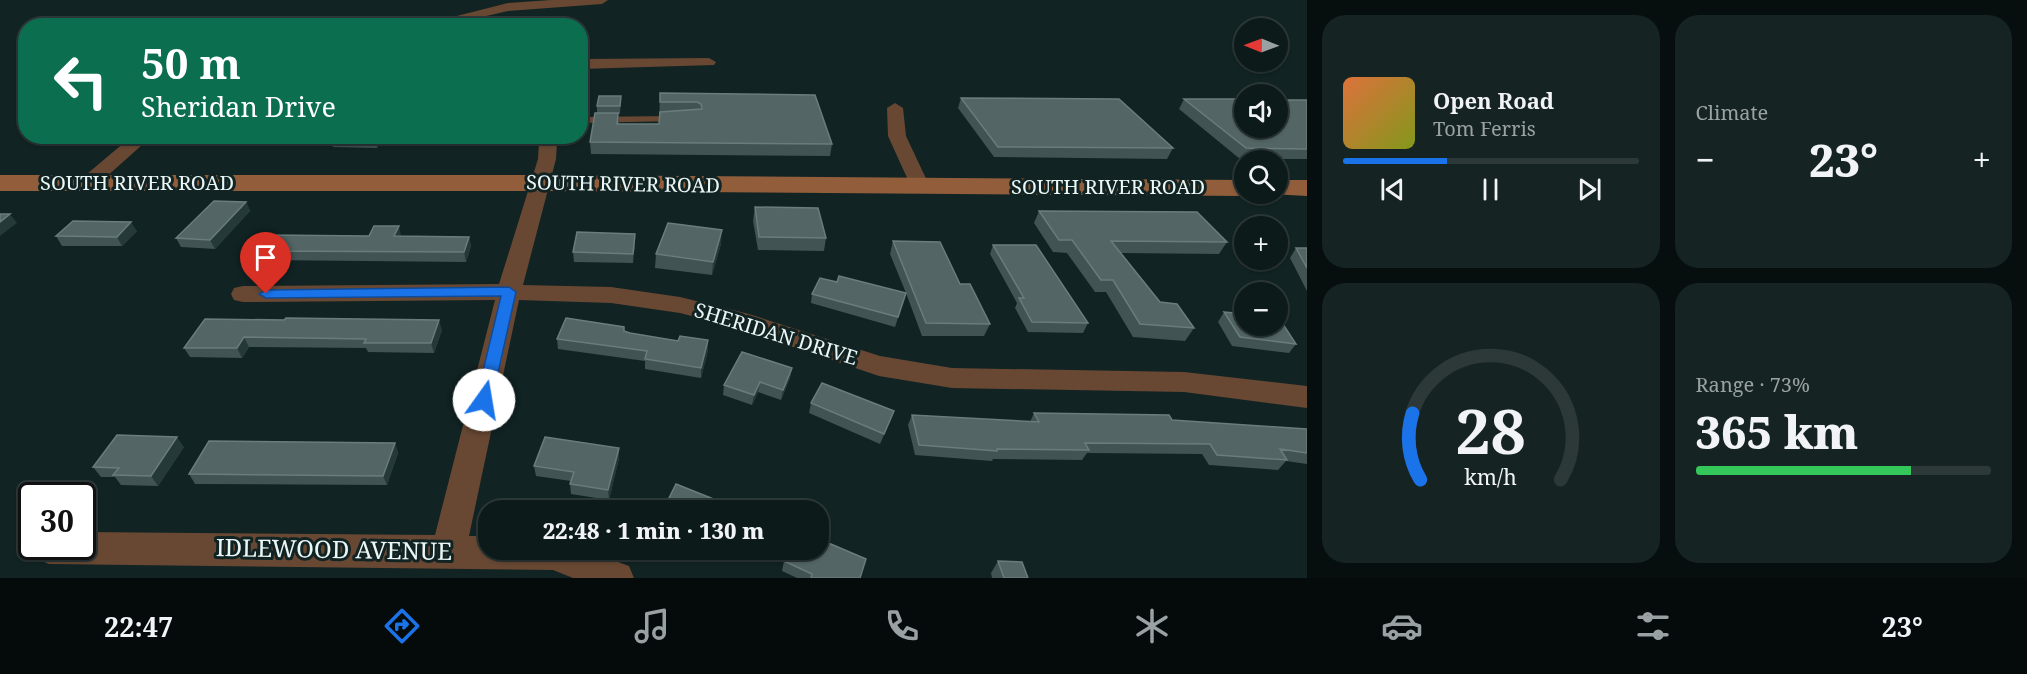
<!DOCTYPE html>
<html lang="en">
<head>
<meta charset="utf-8">
<style>
	:root { --surface:#0d1a1a; --page:#162323; --text:#f1f3f6; --muted:#9aa1a2; --line:#2d3839; --accent:#1a73e8 }
	body { margin:0; font-family:"Noto Serif",serif; background:var(--page); color:var(--text); height:100vh; display:flex; flex-direction:column; font-size:22px; white-space:nowrap }
	* { box-sizing:border-box; margin:0 }
	p { font-size:20px; color:var(--muted) }
	.icon { flex:none; width:33px; height:33px; fill:none; stroke:currentColor; stroke-width:2; stroke-linecap:round; stroke-linejoin:round }
	.map { position:relative; flex:1; overflow:hidden }
	.panel { display:flex; flex-direction:column; gap:15px; padding:15px; background:#070e0e; width:720px }
	.panel>* { flex:none }
	.guide { position:absolute; left:18px; top:18px; width:570px; height:126px; border-radius:24px; box-shadow:0 2px 4px #0004,0 0 0 2px var(--line); background:#0b6e4f; color:#fff; overflow:hidden }
	.needle { width:39px; rotate:271deg }
	.tools { position:absolute; left:1234px; top:18px; display:grid; gap:12px }
	.tools a { display:grid; place-items:center; width:54px; height:54px; border-radius:50%; background:var(--surface); box-shadow:0 2px 4px #0004,0 0 0 2px var(--line); font-size:30px }
	.speed { position:absolute; left:18px; top:482px; display:flex; gap:12px; font-size:30px; font-weight:700; text-align:center }
	.speed>* { display:grid; place-content:center; width:78px; height:78px; border-radius:50%; background:var(--surface); box-shadow:0 2px 4px #0004,0 0 0 2px var(--line); line-height:1 }
	.speed .limit { border:3px solid #111; border-radius:9px; background:#fff; color:#111 }
	.pin { position:absolute; display:grid; place-items:center; width:51px; height:51px; color:#fff; margin:-62px -26px; border-radius:50% 50% 50% 0; rotate:-45deg; box-shadow:0 0 6px #0007 }
	.pin .icon { rotate:45deg }
	.me { position:absolute; width:66px; margin:-33px; rotate:13deg; stroke-linejoin:round; filter:drop-shadow(0 0 4px #0008) }
	.turn { display:flex; align-items:center; gap:21px; height:126px; padding:0 24px; font-size:27px }
	.turn .icon { width:78px; height:78px; stroke-width:2.5 }
	.turn b { display:block; font-size:42px; line-height:51px }
	.big { font-size:45px; font-weight:800; line-height:1.1 }
	.panel .tile { flex:1; display:flex; flex-direction:column; justify-content:center; gap:9px; min-width:0; padding:0 21px; border-radius:24px; background:var(--page) }
	.panel .dial { align-items:center; gap:0 }
	.dial svg { height:156px; overflow:visible; fill:none; stroke:var(--line); stroke-width:7; stroke-linecap:round; text-anchor:middle }
	.dial text { fill:var(--text); stroke:none }
	.song { display:flex; align-items:center; gap:18px }
	.cover { width:72px; height:72px; border-radius:9px; background:linear-gradient(135deg,hsl(20 70% 55%),hsl(70 70% 35%)) }
	.played { height:6px; border-radius:3px; background:linear-gradient(90deg,var(--accent) 35%,var(--line) 35%) }
	.keys { display:flex; justify-content:space-around; direction:ltr }
	.heat { display:flex; justify-content:space-between; align-items:center; font-size:33px; direction:ltr }
	.charge { height:9px; border-radius:4px; background:linear-gradient(90deg,#34c759 73%,var(--line) 0) }
	.panel .tiles { flex:1; display:grid; gap:15px; grid-template-columns:repeat(2,1fr) }
	.trip { position:absolute; left:478px; top:500px; width:351px; height:60px; border-radius:24px; background:var(--surface); box-shadow:0 2px 4px #0004,0 0 0 2px var(--line); font-weight:800; line-height:60px; text-align:center }
	.tab-bar { display:flex; height:96px; justify-content:space-around; align-items:center; background:#050a0a; color:var(--muted) }
	.tab-bar .icon { width:42px; height:42px }
	.tab-bar .active { color:var(--accent) }
	.tab-bar b { font-size:27px; color:var(--text) }
	main { display:flex; flex:1; min-height:0 }
	.map>svg:first-child { display:block }
</style>
</head>
<body>
<main>
<div class="map">
<svg width="1307" height="578" viewBox="0 0 1307 578">
	<rect width="100%" height="100%" fill="#112323"/>
	<g fill="none" stroke-linecap="round" stroke-linejoin="round">
		<path fill="#684833" fill-rule="evenodd" d="M675,116l3,1v4l-98,2v-6z"/>
		<path fill="#684833" fill-rule="evenodd" d="M551,0h57l-6,4 -94,7 -65,15h-26l91,-23z
			M709,58l7,4 -2,3 -134,4v-10z
			M895,103l8,5 3,28 24,51 -3,4h-14l-25,-55 -1,-28z
			M132,136h20l-57,51h-14l-3,-4 3,-4z
			M536,136h18l3,6 -1,17 -33,126 88,2 69,10 69,17 131,42 72,12 232,4 123,14v22l-123,-16 -232,-4 -73,-12 -145,-49 -54,-14 -69,-10 -92,-3 -50,236h20v13h94l46,17 5,12h-61l-20,-8 -504,-6 -12,-5 -4,-13h49v-14l353,3 60,-235 -252,2 -9,-2 -3,-6 3,-6 9,-2 256,-2 39,-125 1,-17z"/>
		<path fill="#915d3b" fill-rule="evenodd" d="M0,175h539l706,5v14h10l-10,2 -706,-5h-539z
			M1278,180h29v16l-39,-2h10z"/>
	</g>
	<path fill="#415353" d="M660,93h53l119,51 -2,12 -239,-2 -1,-12 7,-29v-7l24,-10 -1,18h-2l1,10h40z
		M961,98l212,50 -6,11 -173,-2 -36,-49z
		M1184,99l123,1v59h-67l-61,-50z
		M329,136h56l-8,12 -44,-1z
		M246,202l4,9 -35,38 -34,-2 -5,-9z
		M755,207l71,31 -2,13 -66,-1 -5,-29z
		M1039,211l188,31 -8,12 -98,-1 39,49 34,26 -9,13 -52,-4 -27,-45h-11l-28,-39 -14,-1 -19,-29z
		M137,231l-15,15h-60l-6,-10z
		M635,234v9l-2,20 -59,-1 -1,-10z
		M401,236l68,1 2,9 -5,16 -205,-2 -5,-9z
		M893,241l67,43 30,40 -6,12h-62l-16,-43 -11,34 -84,-24 1,-9 25,-12 69,11 -16,-39z
		M721,244l-9,31 -57,-7 1,-14z
		M993,245l95,78 -5,10 -55,-1 -13,-24 2,-5 -27,-49z
		M1296,248h11v43l-17,-33z
		M1224,312l72,32 -7,9 -57,-7 -14,-24z
		M205,319l237,11 -8,23 -66,-1 -2,-4 -117,-1 -7,11 -52,-1 -6,-9z
		M625,331l5,2 48,8 30,-1v10l-7,28 -56,-9v-8l-87,-12 -1,-10z
		M792,368l-2,10 -9,22 -23,-8 -6,13 -29,-10 1,-10z
		M811,403l83,8 -4,10 -10,23 -71,-31z
		M1034,413l138,7 135,9v35l-21,-3 -8,9 -69,-5 -7,-11 -115,-1 -5,7 -89,-1 -1,2 -77,-6 -7,-30 4,-10 118,7z
		M395,443l3,10 -11,32 -192,-1 -6,-10z
		M184,447l-26,39 -37,-1 -6,-8h-14l-8,-10z
		M619,458l-10,42 -38,-6 -1,-10 1,-3 -35,-5 -2,-10z
		M724,549h19l-3,7z
		M784,561l76,17h-63l-15,-7z
		M998,561l30,17h-36l-1,-5z"/>
	<path fill="#263939" d="M374,136h11l-8,12z
		M424,136h13l-12,3z
		M246,202l4,9 -35,38 -5,-9z
		M10,214l7,9 -17,13v-14z
		M131,222l6,9 -15,15 -5,-9z
		M399,226l2,10h-7z
		M722,230l-1,14 -9,31 1,-13z
		M635,234v9l-2,20v-9z
		M469,237l2,9 -5,16 -2,-10z
		M439,320l3,10 -8,23 -3,-10z
		M244,337l5,10 -7,11 -5,-10z
		M708,340v10l-7,28v-10z
		M792,368l-2,10 -9,22 2,-10z
		M760,382l-2,10 -6,13 2,-10z
		M177,437l7,10 -26,39 -7,-10z
		M395,443l3,10 -11,32 -4,-9z
		M619,448v10l-10,42 -1,-10z"/>
	<path fill="#536565" stroke="#6b7c7c" stroke-width="1.5" d="M660,93l155,2 17,49 -242,-2 5,-29h23l-1,11h42l1,-12 42,-3 -1,-5 -4,-2h-37z
		M599,96h22l-1,10h-23z
		M961,98l158,1 54,49 -175,-1z
		M1184,99h61v29h33v-28h29v49l-61,-1z
		M214,201l32,1 -36,38 -34,-2z
		M755,207l63,1 8,30 -67,-1z
		M1039,211l158,1 30,30 -116,-1 49,61 17,2 17,24 -54,-4 -27,-44h-12l-29,-40h-13z
		M0,214h10l-10,8z
		M73,221l58,1 -14,15 -61,-1z
		M668,223l54,7 -9,32 -57,-8z
		M374,226h25l-5,10 75,1 -5,15 -208,-1 12,-16 101,1z
		M577,232l58,2 -2,20 -60,-2z
		M893,241l47,1 20,42h10l20,40 -64,-1z
		M993,245h43l52,78 -56,-1 -13,-24h5z
		M1296,248h11v20z
		M839,276l67,17 -8,24 -86,-23 8,-16 17,4z
		M1224,312l21,2v12h33v-8h1l17,26 -56,-7z
		M286,318l153,2 -8,23h-67l2,-4 -122,-2 -7,11h-53l21,-29 79,1z
		M566,318l58,9v4l6,2 48,8 2,-5 28,4 -7,28 -56,-9 2,-8 -90,-12z
		M742,352l50,16 -9,22 -23,-8 -6,13 -30,-10z
		M822,383l72,28 -10,23 -73,-31z
		M1034,413l135,2 3,5 135,9v24l-27,-4 7,11 -70,-5 -7,-11 -125,-1 4,7 -92,-1v2l-78,-6 -7,-30 127,7z
		M117,435l60,2 -26,39 -38,-1 6,-7 -26,-1z
		M545,437l74,11 -11,42 -38,-6 4,-12 -40,-6z
		M209,441l186,2 -12,33 -194,-2z
		M676,484l65,26h-78z
		M819,539l47,20 -6,19h-49l1,-4 -28,-13 5,-12h30z
		M998,561l24,1 6,16h-24z"/>
	<path fill="#1a73e8" stroke="#114b97" stroke-width="1.5" d="M509,287l7,5 -24,108 -8,6 -8,-6 25,-104 -235,2 -7,-4 7,-4z"/>
	<g text-anchor="middle" stroke-width="6" stroke-linejoin="round" paint-order="stroke">
		<g font-size="20" fill="#ebf7f6" stroke="#112323">
			<text x="137" y="190">SOUTH RIVER ROAD</text>
			<text transform="translate(623 184) rotate(1)" y="7">SOUTH RIVER ROAD</text>
			<text x="1108" y="194">SOUTH RIVER ROAD</text>
			<text transform="translate(776 334) rotate(17)" y="7">SHERIDAN DRIVE</text>
		</g>
		<g font-size="24" fill="#ebf7f6" stroke="#112323">
			<text transform="translate(334 550) rotate(1)" y="8">IDLEWOOD AVENUE</text>
		</g>
	</g>
</svg>
<div class="tools">
<a><svg class="needle" viewBox="-14 -14 28 28"><path d="M0-13l5 13h-10z" fill="#e53935"/><path d="M0 13l5-13h-10z" fill="#9aa1a2"/></svg></a>
<a><svg class="icon" aria-label="sound" viewBox="0 0 24 24"><path d="M4 9h4l5-4v14l-5-4H4zM17 9q2 3 0 6"/></svg></a>
<a><svg class="icon" aria-label="search" viewBox="0 0 24 24"><circle cx="10" cy="10" r="6"/><path d="M15 15l6 6"/></svg></a>
<a>+</a>
<a>−</a>
</div>
<div class="speed"><div class="limit">30</div></div>
<div class="pin" style="left:266px;top:294px;background:#d93025"><svg class="icon" aria-label="arrive" viewBox="0 0 24 24"><path d="M6 21V4h12l-3 4 3 4H6"/></svg></div>
<svg class="me" style="left:484px;top:400px" viewBox="-20 -20 40 40"><circle r="19" fill="#fff"/><path d="M0-13L10 11 0 6-10 11z" fill="#1a73e8"/></svg>
<div class="trip">22:48 · 1 min · 130 m</div>
<div class="guide">
<div class="turn"><svg class="icon" aria-label="left" viewBox="0 0 24 24"><path d="M17 20v-9H6M10 6l-5 5 5 5"/></svg><div><b>50 m</b>Sheridan Drive</div></div>
</div>
</div>
<section class="panel">
<div class="tiles">
<div class="tile">
<div class="song"><i class="cover"></i><div><b>Open Road</b><p>Tom Ferris</p></div></div>
<div class="played"></div>
<div class="keys"><svg class="icon" aria-label="previous" viewBox="0 0 24 24"><path d="M18 5L8 12l10 7zM5 5v14"/></svg><svg class="icon" aria-label="pause" viewBox="0 0 24 24"><path d="M8 5v14M16 5v14"/></svg><svg class="icon" aria-label="next" viewBox="0 0 24 24"><path d="M6 5l10 7-10 7zM19 5v14"/></svg></div>
</div>
<div class="tile"><p>Climate</p>
<div class="heat"><a>−</a><b class="big">23°</b><a>+</a></div>
</div>
<div class="tile dial"><svg viewBox="0 0 100 80">
<path d="M14 69A42 42 0 1 1 86 69"/>
<path d="M14 69A42 42 0 0 1 10 35" stroke="#1a73e8"/>
<text x="50" y="56" font-size="32" font-weight="700">28</text>
<text x="50" y="72" font-size="11">km/h</text>
</svg></div>
<div class="tile"><p>Range · 73%</p><b class="big">365 km</b><div class="charge"></div></div>
</div>
</section>
</main>
<nav class="tab-bar">
<b>22:47</b>
<svg class="icon active" aria-label="directions" viewBox="0 0 24 24"><path d="M12 3l9 9-9 9-9-9zM9 14v-3h6M13 9l2 2-2 2"/></svg>
<svg class="icon" aria-label="music" viewBox="0 0 24 24"><path d="M9 18V5l10-2v13"/><circle cx="6" cy="18" r="3"/><circle cx="16" cy="16" r="3"/></svg>
<svg class="icon" aria-label="phone" viewBox="0 0 24 24"><path d="M5 4h4l2 5-3 2q2 4 5 5l2-3 5 2v4C11 20 4 13 5 4z"/></svg>
<svg class="icon" aria-label="climate" viewBox="0 0 24 24"><path d="M12 3v18M4 7l16 10M4 17L20 7"/></svg>
<svg class="icon" aria-label="car" viewBox="0 0 24 24"><path d="M5 17H2v-5l4-1 3-4h7l3 4 3 1v5h-3M9 17h6M6 11h13"/><circle cx="7" cy="17" r="2"/><circle cx="17" cy="17" r="2"/></svg>
<svg class="icon" aria-label="filters" viewBox="0 0 24 24"><path d="M4 7h16M4 17h16"/><circle cx="9" cy="7" r="2"/><circle cx="15" cy="17" r="2"/></svg>
<b>23°</b>
</nav>
</body>
</html>
